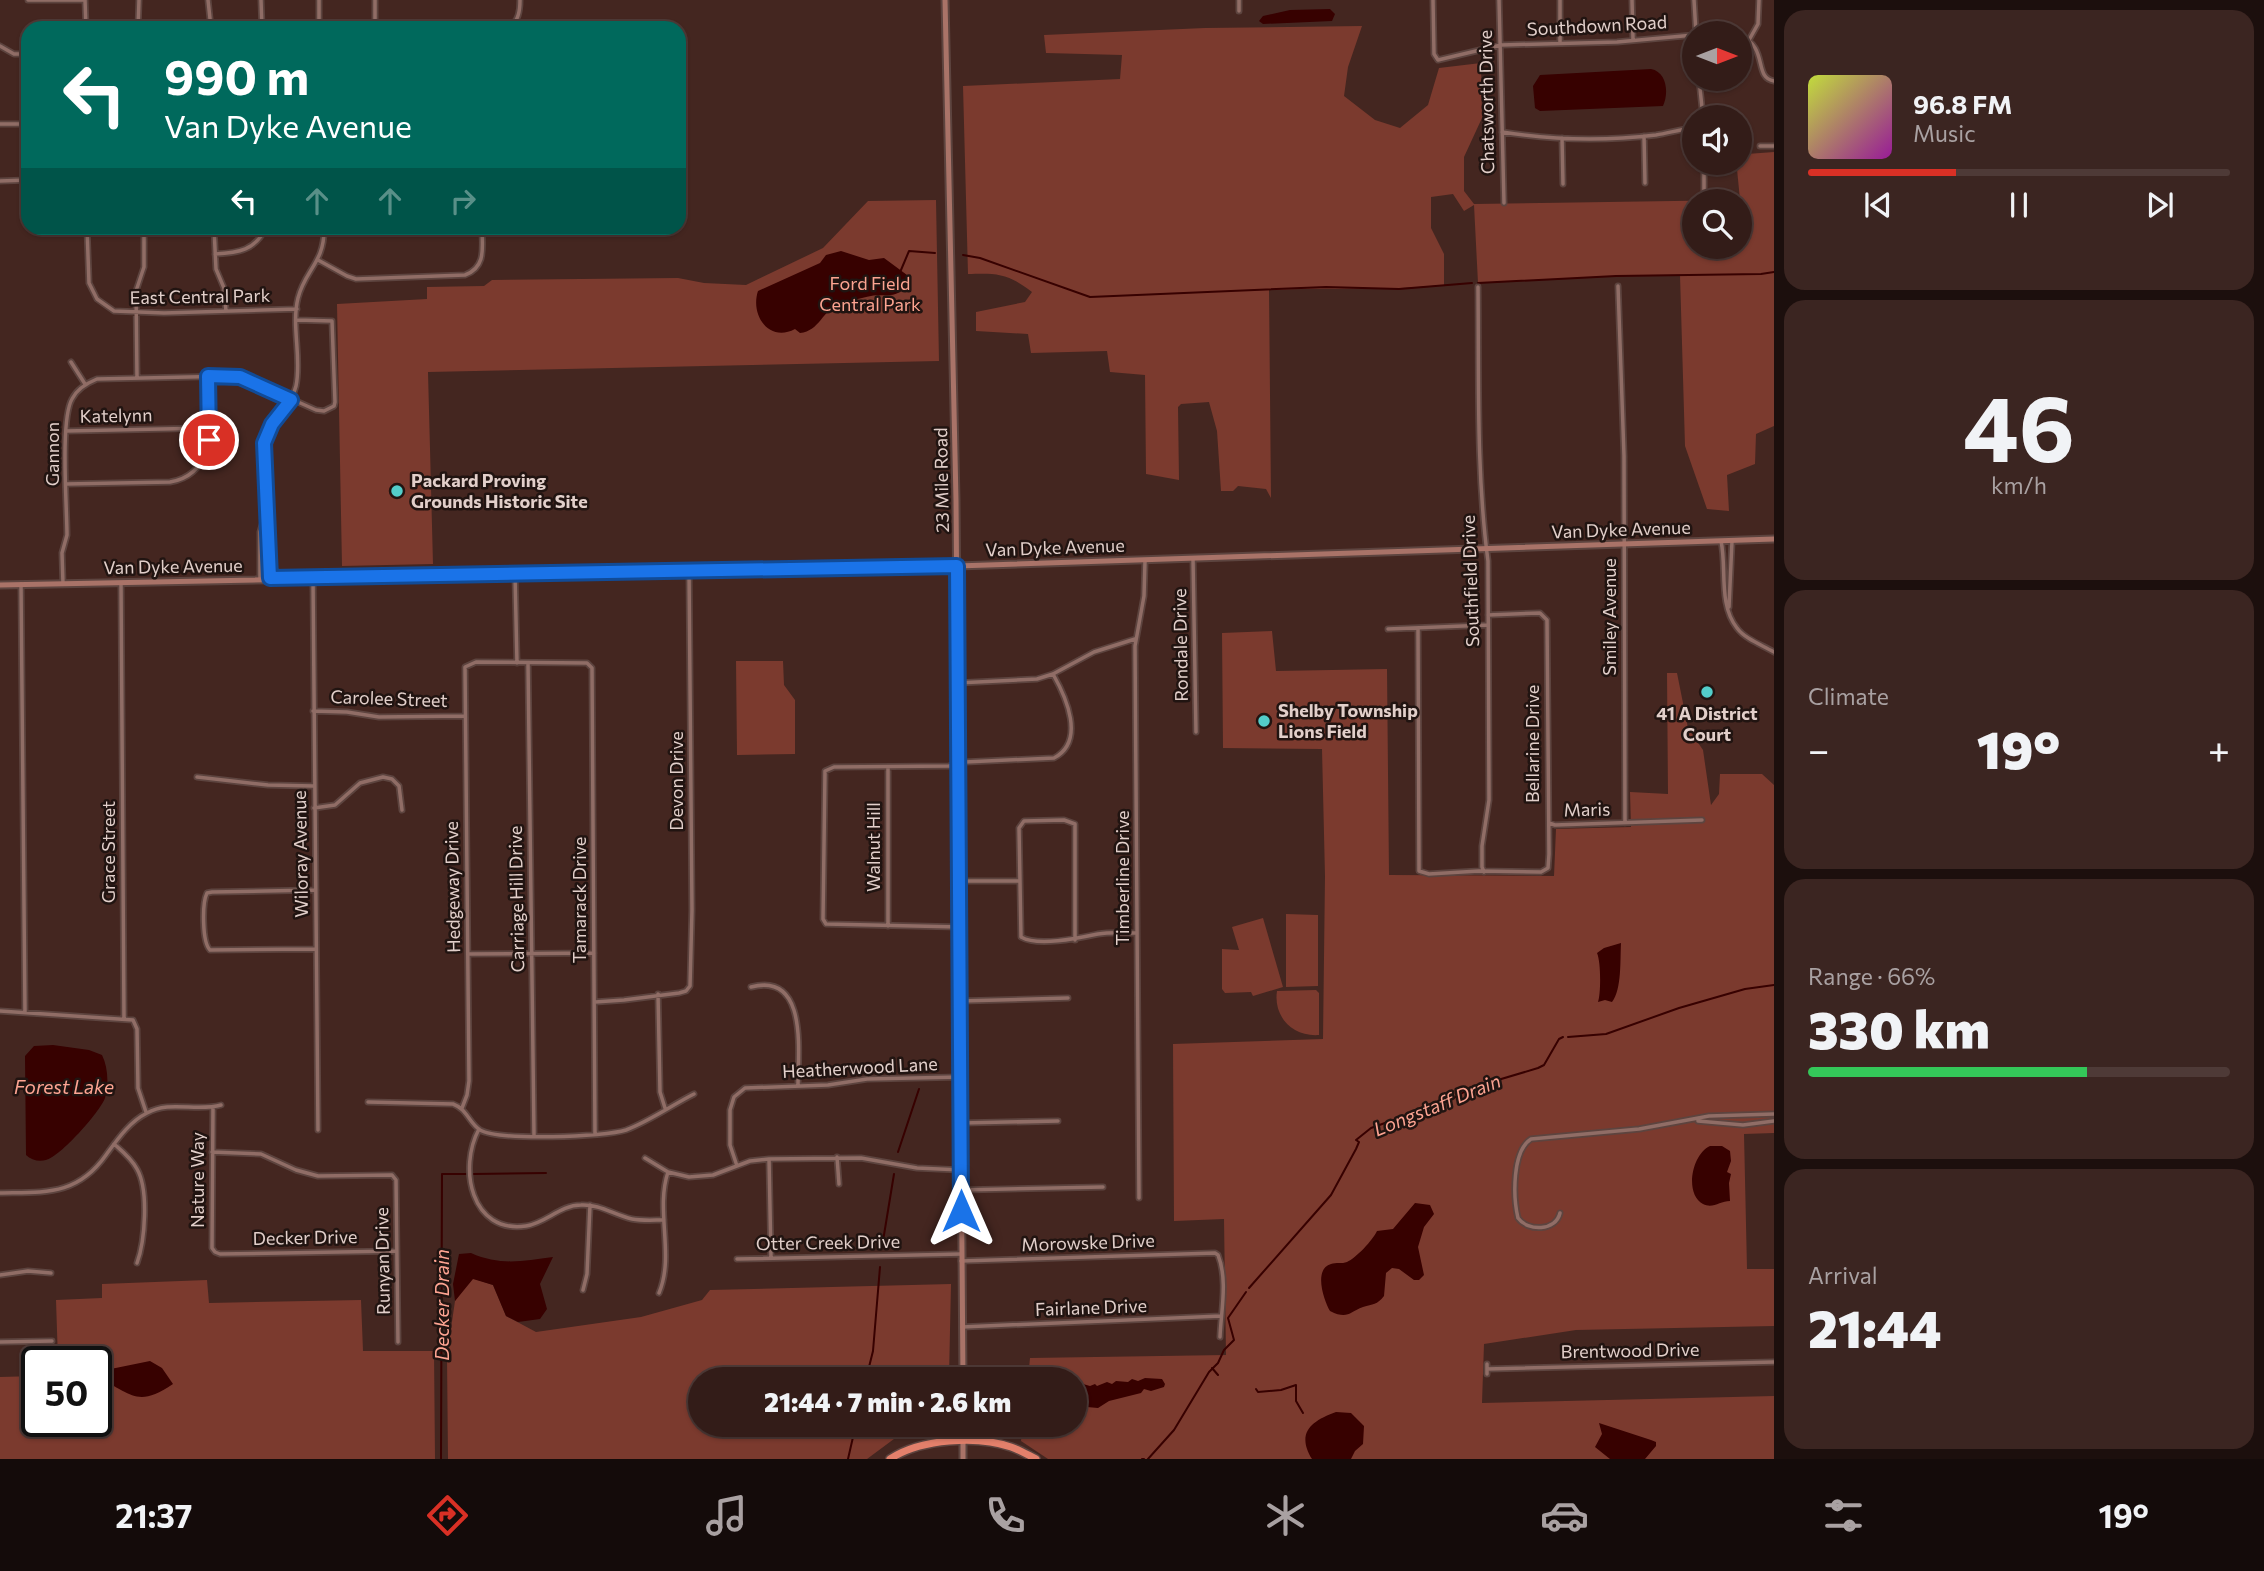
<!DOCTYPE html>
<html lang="en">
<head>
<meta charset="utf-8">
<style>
	:root { --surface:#331c18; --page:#3b2521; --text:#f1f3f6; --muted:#a9a1a2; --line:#4e3a37; --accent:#d93025 }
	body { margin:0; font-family:Commissioner,sans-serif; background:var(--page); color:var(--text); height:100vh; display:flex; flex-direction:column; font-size:26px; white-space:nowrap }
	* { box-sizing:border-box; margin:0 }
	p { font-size:23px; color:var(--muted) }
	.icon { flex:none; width:38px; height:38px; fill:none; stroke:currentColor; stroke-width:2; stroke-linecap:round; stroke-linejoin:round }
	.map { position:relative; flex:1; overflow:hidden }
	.sheet { display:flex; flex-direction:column; gap:10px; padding:10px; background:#1c0f0d; width:490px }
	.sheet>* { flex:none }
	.top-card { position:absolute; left:21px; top:21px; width:665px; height:214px; border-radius:21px; box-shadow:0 2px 5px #0004,0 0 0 2px var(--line); background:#00695c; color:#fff; overflow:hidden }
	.needle { width:46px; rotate:90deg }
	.tools { position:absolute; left:1682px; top:21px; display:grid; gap:14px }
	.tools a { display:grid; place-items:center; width:70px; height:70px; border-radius:50%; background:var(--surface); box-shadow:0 2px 5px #0004,0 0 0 2px var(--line); font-size:35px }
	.speed { position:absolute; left:21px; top:1346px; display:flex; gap:14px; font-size:35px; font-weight:700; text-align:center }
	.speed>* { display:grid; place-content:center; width:91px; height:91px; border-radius:50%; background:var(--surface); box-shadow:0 2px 5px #0004,0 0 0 2px var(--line); line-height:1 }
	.speed .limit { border:4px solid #111; border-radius:10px; background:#fff; color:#111 }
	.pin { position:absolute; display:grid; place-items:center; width:60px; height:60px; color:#fff; margin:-30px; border:4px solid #fff; border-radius:50%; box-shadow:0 2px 7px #0007 }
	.me { position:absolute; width:77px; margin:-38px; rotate:0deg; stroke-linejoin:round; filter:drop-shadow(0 0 5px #0008) }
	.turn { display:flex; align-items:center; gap:24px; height:147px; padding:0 28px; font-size:32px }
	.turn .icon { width:91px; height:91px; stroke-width:2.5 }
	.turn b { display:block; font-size:49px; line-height:60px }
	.lanes { display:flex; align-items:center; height:66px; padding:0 28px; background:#0003; justify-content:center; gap:35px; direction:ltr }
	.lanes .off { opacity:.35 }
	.big { font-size:52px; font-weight:800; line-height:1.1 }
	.sheet .widget { flex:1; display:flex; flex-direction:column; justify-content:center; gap:10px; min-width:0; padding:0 24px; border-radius:21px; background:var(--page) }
	.sheet .dial { align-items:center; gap:0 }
	.dial b { font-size:91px; line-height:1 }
	.song { display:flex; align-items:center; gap:21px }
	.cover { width:84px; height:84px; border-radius:10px; background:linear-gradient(135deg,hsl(70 70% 55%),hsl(300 70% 35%)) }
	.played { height:7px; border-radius:4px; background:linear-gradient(90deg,var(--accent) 35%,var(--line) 35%) }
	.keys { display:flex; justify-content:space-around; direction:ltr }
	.heat { display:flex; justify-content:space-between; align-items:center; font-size:38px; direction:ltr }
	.charge { height:10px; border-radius:5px; background:linear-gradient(90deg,#34c759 66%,var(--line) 0) }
	.trip { position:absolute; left:688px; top:1367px; width:399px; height:70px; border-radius:35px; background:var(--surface); box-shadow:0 2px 5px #0004,0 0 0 2px var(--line); font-weight:800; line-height:70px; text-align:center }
	.tabs { display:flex; height:112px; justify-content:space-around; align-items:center; background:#140b0a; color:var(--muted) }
	.tabs .icon { width:49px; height:49px }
	.tabs .selected { color:var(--accent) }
	.tabs b { font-size:32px; color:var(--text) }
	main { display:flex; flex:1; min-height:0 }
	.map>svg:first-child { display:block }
</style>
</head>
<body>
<main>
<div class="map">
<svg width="1774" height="1459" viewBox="0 0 1774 1459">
	<rect width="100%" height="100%" fill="#442620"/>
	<path fill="#7b3a2e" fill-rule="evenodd" d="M1362,26l-14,41 -4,29 31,24 25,8 28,-23 11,-37 42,-5 1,55 -18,39v34l10,13 266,-4 -3,-31 10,-15 27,-2v274l-18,8 -1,30 -28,11 2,36 -22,-2 -22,-63 -5,-171 -64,1 -138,7 -4,-78 -10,6 -11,-17 -22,3v31l13,26v31c-58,6 -116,2 -175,5l2,208 -5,-9 -28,-3 -5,5h-12l-4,-60 -8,-29 -28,2 -3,3 1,73 -33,-6 -1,-99 -35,-3 -3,-21 -76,2 -3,-19 -52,-3v-19l49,-10 7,-10c-24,-19 -36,-19 -64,-18l-5,-188 157,-7 2,-24 -76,-2 -2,-18 161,-7zM1694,201h46v46h-46z
		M936,200l3,161 -511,11 5,192 -91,2 -5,-262 90,-5v-12l57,-1 8,-6 186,-2 26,5 42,2 77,-37 45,-47z
		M1272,631l4,40 111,-2 2,206 165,1 2,-47 75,-2 -1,-35 38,2 -1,-121h10l11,55 15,22 8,55 8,-11 1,-20h42l12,11v348l-30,1 3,135h27v57l-198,4 -92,14 -2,59 292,-7v63h-726l-27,-18 2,-16 51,-1v-45h-46l2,-21 196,-3 -2,-136 -50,2 -1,-177 150,-5 2,-163 -3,-127 -99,-1 -1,-115z
		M736,661h47l1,24 11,15v54l-58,1z
		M1286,914l32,1v71l-32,1z
		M1263,918l20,69 -30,9 -2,-4 -26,1 -3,-4v-40l17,1 -7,-23z
		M1316,990l3,3v42c-26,2 -46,-18 -42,-44z
		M472,1278l21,7 13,31 30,16 105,-15 61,-17 8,-10 241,-6 -2,93 -2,2h-247v45l200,1 -2,11 -31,23h-419l-1,-103 8,-55z
		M207,1280l2,23 152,-3 2,51h71l1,108h-435v-82l37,-1v45h59v-59l-38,-1 -2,-61 46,-2v-14z"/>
	<path fill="#370100" d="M1330,9l5,5 -3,7 -69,3 -4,-3 4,-5 27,-6z
		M1651,69c16,3 18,24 12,37l-123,5 -5,-3 -2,-22 7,-11z
		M841,251l28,9 15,-2 23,17c0,5 0,11 -5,15 -7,8 -22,4 -31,6 -10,2 -23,5 -32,9 -17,5 -19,26 -39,28l-5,-4c-26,14 -45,-14 -37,-38l62,-28 6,-8z
		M1621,943c-1,17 1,46 -9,59l-7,-2 -7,2c3,-9 3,-40 -1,-49l7,-5z
		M53,1045l36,5 13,5c6,12 7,30 3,43 -5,14 -45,59 -59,62 -7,2 -15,0 -20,-5l-1,-99 9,-10z
		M1710,1146h12l8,5 1,10 -4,11 4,2 -2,9 1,18c-10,0 -17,8 -27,3 -19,-10 -11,-50 7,-58z
		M1415,1203l15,2 4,9 -10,13 -6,20 6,28 -5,5h-5l-15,-11 -7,-1 -6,5 -2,23c-7,9 -11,8 -21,11 -14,5 -15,13 -33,4 -6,-10 -17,-42 1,-47 5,-2 11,0 16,-2 9,-4 26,-22 30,-31l16,-2z
		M471,1253c29,13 52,8 82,4l-13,27 7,25 -7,10 -22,3 -12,-6 -13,-31 -20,-6 -18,22 -2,-17 6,-30z
		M150,1361l12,7 11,16c-37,25 -41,9 -77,-7v-5z
		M1145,1378l17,1 3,5 -1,3 -13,4 -7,-2 -3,4 -32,8 -11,7 -11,-1 -12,7v-26l8,-4 7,2 5,-2 2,2 10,-4 5,2 4,-3 12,1 4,-3 6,2z
		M1336,1412l15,1 13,13 -1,18 -8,7 -4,8h-39c-16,-26 -1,-38 24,-47z
		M1599,1423l52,17 5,2v4l-11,13h-35l-15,-12 7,-13z"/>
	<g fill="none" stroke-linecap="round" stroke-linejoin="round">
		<path stroke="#370100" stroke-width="2" d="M963,255l17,3 110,39 236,-10 73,2 73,-6
			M901,270l8,-19 26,2
			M1478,283l138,-7 145,-2 13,-2
			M1568,1037l38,-3 73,-26 66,-19 29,-4
			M898,1152l21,-63
			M473,1174l73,-1
			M882,1247l12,-73
			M1249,1288l82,-93 25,-46 3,-7 -3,-2 15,-12 81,-29 19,-11 67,-20 6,-3 15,-26 4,-2
			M1212,1368l6,7
			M866,1379l7,-28 7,-84
			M1256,1389l2,3 23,-2 15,-5v16l7,12
			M441,1459l1,-285h24
			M848,1459l8,-35
			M1142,1459h2
			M1148,1459l26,-29 35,-58 9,-9 6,-13 10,-10 -6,-22 18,-26"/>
		<defs>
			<path id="street" d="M28,0h55
				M85,0l1,28
				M208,0l3,28
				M261,0l1,28
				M319,0v28
				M375,0v28
				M1239,0v11
				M1433,0l1,54 4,6 63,-15 116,-3 77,-7
				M1499,0l5,203
				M1632,0l1,39
				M1694,0l2,33
				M138,28l1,-28
				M484,28c25,-1 36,1 36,-28
				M1740,36c29,11 13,42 34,45
				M1749,40l9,-16 1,-24
				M1560,42v-42
				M0,46l14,8h14
				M1699,79l4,38
				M0,124h28
				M1502,132c50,8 104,9 154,3 13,-2 25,-6 38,-7
				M1644,136l1,47
				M1562,138l1,46
				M1760,146h14
				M0,181l28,-1
				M1704,195v-32
				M87,228l2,55 8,16 17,12 50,2 133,-4
				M214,228l2,41 8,19 2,23
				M215,254c24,-1 40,-4 51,-26
				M318,260l29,16 9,3 109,-4c22,-8 17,-29 17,-47
				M1618,286l6,170 1,367
				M1478,287c1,91 -2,184 10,274l1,239 -7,46v21l2,5
				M71,362l14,22
				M137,377l-1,-86 8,-24v-39
				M66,431l143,-3
				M66,484l104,-2c19,-3 30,-14 38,-32v-74
				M1721,541c6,27 -3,63 16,87 8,11 25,17 37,24
				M1193,559l3,173
				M515,575l2,88
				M270,578l-6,-135c7,-22 27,-35 32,-57 6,-28 -5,-60 2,-88 7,-28 27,-36 26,-70
				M260,579v-47l4,-14
				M313,580l5,550
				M121,583l3,435
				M21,584l4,428
				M63,584l-1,-31 5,-18c0,-28 -7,-115 5,-136 5,-10 15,-16 25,-20l137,-3 17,5 65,29 8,1 10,-5 1,-4 -3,-81 -35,-1
				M1729,607l3,-66
				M1388,629l100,-4
				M1418,629l1,242 10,3 50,-3 62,1 7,-4 1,-14 -2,-234 -7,-7 -52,2
				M528,663l6,472
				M957,683l80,-4 16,-5 41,-22 41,-13
				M313,711l34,1 32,5 86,-1
				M197,777l71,8 45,1
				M314,808l21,-3 25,-22 23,-6 9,2 7,7 3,24
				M1549,823l6,2 147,-5
				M959,881h60
				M888,926v-159
				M959,927l-133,-3 -3,-5 2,-148 9,-4 115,-1 16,-4 89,-4c32,-17 12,-61 -1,-84
				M1075,940v-116l-11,-4 -40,1 -5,7 2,109c17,10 58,1 77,-3 12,-2 26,-1 39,-1
				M315,949l-105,1c-8,-8 -8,-47 -3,-57l5,-1 104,-2
				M469,954l125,-1
				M751,987c57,-15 47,64 47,99
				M658,994l2,98 5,16
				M960,1001l108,-3
				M595,1002l29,-2 55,-7 7,-2 4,-5 2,-76 -3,-339
				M0,1011l133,9 4,9 1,59 8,24
				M368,1102l85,2c14,5 16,19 27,26 19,11 125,7 146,0 24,-9 46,-25 68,-36
				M213,1107l-1,141 3,4 5,2 176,-3
				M462,1108l5,-13 2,-14 -4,-414 11,-5 111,1 5,5 3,466
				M1698,1121l45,4 31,-4
				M962,1123l96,-2
				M479,1129c-21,39 -8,105 47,97 20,-3 34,-21 55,-21 19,-1 33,10 51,14 10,2 22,1 32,1
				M114,1144c8,7 17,14 23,25 12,21 8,72 0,94
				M212,1152l49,2 35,16 22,6 74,-1 4,5 2,162
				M837,1157l2,27
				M645,1158l23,14 21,5 24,-2 37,-14 19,-2 92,-1 56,10 44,2
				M769,1159l2,99
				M737,1166l-7,-21v-35l4,-13 11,-9 83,-3 39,-6 93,-2
				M961,1190l142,-3
				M0,1193c45,-1 77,3 106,-38 11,-15 23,-33 41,-42 22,-13 50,-1 74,-8
				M1139,1198l-4,-552 9,-50 1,-35
				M1560,1213c-4,18 -32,19 -42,5 -5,-21 -6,-67 13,-79l108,-10 70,-13 65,-2
				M737,1259l224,-5
				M961,1261l254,-8 3,2c10,25 3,56 2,82
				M0,1275l28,-4 23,2
				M583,1290l4,-16 3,-69
				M659,1293c16,-38 -4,-82 9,-121
				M962,1327l259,-11
				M0,1342l52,-1
				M1487,1364v10
				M1487,1369l287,-7"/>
			<path id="secondary" d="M945,0l11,500 7,879
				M0,585l957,-19 817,-27
				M963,1424v35"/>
			<path id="highway" d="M890,1459c30,-20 87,-24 121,-12 9,3 17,8 25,12"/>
		</defs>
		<use href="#street" stroke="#5d443f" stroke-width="7"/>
		<use href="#secondary" stroke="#5d443f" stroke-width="9"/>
		<use href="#highway" stroke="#5d443f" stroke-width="10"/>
		<use href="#street" stroke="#906d66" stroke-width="3.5"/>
		<use href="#secondary" stroke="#a97368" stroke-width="5"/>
		<use href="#highway" stroke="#e3806b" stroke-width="7"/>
	</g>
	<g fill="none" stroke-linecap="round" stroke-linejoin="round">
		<defs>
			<path id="route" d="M209,440l-1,-64 32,1 51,23 -19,24 -8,19 6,135 687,-12 4,645"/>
		</defs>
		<use href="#route" stroke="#114b97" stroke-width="18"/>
		<use href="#route" stroke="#1a73e8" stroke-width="12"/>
	</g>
	<g fill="#53cdca" stroke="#211411" stroke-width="2.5">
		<circle cx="397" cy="491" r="7"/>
		<circle cx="1707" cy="692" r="7"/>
		<circle cx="1264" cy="721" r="7"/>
	</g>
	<g text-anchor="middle" stroke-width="5" stroke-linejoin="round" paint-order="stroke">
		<g font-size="18" fill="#e2cfca" stroke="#211411">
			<text transform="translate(1597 26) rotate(-3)" y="6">Southdown Road</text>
			<text transform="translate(1487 102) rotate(-91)" y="6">Chatsworth Drive</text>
			<text transform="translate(200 297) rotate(-1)" y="6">East Central Park</text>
			<text transform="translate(116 416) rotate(-1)" y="6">Katelynn</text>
			<text transform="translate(53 454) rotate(-90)" y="6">Gannon</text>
			<text transform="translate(942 480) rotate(-91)" y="6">23 Mile Road</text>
			<text transform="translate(1621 530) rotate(-2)" y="6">Van Dyke Avenue</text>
			<text transform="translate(1055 548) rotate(-2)" y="6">Van Dyke Avenue</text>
			<text transform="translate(173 567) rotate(-1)" y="6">Van Dyke Avenue</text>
			<text transform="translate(1471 581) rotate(-92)" y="6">Southfield Drive</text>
			<text transform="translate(1610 617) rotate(-90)" y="6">Smiley Avenue</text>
			<text transform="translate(1181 645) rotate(-91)" y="6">Rondale Drive</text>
			<text transform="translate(389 699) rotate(2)" y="6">Carolee Street</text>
			<text transform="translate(1533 744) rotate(-90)" y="6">Bellarine Drive</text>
			<text transform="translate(677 781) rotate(-90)" y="6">Devon Drive</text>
			<text transform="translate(1587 810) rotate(-1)" y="6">Maris</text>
			<text transform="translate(874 847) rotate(-90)" y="6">Walnut Hill</text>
			<text transform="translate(109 852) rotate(-90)" y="6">Grace Street</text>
			<text transform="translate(301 854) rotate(-91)" y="6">Wiloray Avenue</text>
			<text transform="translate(1123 878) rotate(-90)" y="6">Timberline Drive</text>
			<text transform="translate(453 887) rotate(-91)" y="6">Hedgeway Drive</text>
			<text transform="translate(517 899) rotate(-91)" y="6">Carriage Hill Drive</text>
			<text transform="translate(580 900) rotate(-90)" y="6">Tamarack Drive</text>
			<text transform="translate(860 1068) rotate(-3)" y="6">Heatherwood Lane</text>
			<text transform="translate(198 1180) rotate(-90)" y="6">Nature Way</text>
			<text transform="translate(305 1238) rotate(-1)" y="6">Decker Drive</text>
			<text transform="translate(828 1243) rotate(-1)" y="6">Otter Creek Drive</text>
			<text transform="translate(1088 1243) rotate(-2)" y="6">Morowske Drive</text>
			<text transform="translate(383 1261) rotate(-91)" y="6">Runyan Drive</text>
			<text transform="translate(1091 1308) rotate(-2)" y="6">Fairlane Drive</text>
			<text transform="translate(1630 1351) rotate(-1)" y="6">Brentwood Drive</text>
		</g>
		<g font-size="18" fill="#fda491" stroke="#211411">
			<text x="870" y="290">Ford Field<tspan x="870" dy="21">Central Park</tspan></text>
		</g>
		<g font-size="18" font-weight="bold" fill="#e2cfca" stroke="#211411" text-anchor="start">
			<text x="411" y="487">Packard Proving<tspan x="411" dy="21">Grounds Historic Site</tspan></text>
			<text x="1278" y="717">Shelby Township<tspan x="1278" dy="21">Lions Field</tspan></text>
			<text x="1707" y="720" text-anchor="middle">41 A District<tspan x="1707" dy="21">Court</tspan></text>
		</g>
		<g font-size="19" font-style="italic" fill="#fea492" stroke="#211411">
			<text x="64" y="1094">Forest Lake</text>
			<text transform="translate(1437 1105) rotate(-22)" y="7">Longstaff Drain</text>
			<text transform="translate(442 1305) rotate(-90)" y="7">Decker Drain</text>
		</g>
	</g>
</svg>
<div class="tools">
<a><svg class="needle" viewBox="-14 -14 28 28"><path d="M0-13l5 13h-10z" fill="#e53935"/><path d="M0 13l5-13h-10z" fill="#a9a1a2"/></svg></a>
<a><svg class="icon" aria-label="sound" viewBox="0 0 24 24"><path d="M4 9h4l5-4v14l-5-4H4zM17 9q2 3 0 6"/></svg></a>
<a><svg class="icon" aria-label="search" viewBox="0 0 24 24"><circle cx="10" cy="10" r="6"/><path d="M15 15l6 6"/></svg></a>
</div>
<div class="speed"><div class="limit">50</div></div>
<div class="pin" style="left:209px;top:440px;background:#d93025"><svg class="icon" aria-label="arrive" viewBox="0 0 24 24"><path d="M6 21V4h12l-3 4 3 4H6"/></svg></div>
<svg class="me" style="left:961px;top:1211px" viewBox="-20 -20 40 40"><path d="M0-17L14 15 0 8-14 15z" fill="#1a73e8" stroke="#fff" stroke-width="4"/></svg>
<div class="trip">21:44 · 7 min · 2.6 km</div>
<div class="top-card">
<div class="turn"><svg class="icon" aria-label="left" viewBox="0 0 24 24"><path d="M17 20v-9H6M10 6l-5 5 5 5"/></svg><div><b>990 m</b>Van Dyke Avenue</div></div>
<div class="lanes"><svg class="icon" aria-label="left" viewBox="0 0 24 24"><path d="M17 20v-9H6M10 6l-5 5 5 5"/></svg><svg class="icon off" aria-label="ahead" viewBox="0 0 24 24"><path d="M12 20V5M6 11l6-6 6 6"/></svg><svg class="icon off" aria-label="ahead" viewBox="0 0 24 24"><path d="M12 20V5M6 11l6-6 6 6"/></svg><svg class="icon off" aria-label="right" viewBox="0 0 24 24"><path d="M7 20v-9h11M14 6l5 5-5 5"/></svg></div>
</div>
</div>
<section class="sheet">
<div class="widget">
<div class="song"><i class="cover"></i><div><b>96.8 FM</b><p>Music</p></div></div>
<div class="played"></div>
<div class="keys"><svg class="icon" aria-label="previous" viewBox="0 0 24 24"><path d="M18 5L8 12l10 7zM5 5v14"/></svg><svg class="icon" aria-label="pause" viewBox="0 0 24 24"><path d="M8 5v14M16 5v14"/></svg><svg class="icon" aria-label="next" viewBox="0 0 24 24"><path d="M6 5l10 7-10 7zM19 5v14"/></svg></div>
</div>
<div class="widget dial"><b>46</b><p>km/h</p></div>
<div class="widget"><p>Climate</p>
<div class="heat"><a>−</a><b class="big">19°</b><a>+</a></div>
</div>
<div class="widget"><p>Range · 66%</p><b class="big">330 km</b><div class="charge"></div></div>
<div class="widget"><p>Arrival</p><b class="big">21:44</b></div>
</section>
</main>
<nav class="tabs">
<b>21:37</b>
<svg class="icon selected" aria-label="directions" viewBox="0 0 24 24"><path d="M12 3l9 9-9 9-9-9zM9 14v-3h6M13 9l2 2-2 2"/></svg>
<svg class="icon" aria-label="music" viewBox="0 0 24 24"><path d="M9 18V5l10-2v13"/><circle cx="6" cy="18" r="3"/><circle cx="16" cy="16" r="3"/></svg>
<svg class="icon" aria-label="phone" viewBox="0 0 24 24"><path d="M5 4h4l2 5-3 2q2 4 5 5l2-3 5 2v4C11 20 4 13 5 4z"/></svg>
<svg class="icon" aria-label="climate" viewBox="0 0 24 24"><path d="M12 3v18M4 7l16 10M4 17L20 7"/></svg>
<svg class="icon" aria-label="car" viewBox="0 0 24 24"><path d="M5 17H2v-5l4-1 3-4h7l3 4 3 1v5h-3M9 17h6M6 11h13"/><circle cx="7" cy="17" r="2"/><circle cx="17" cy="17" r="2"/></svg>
<svg class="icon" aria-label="filters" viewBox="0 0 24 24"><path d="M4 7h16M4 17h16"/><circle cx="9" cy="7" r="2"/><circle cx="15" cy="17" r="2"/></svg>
<b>19°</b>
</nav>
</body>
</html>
